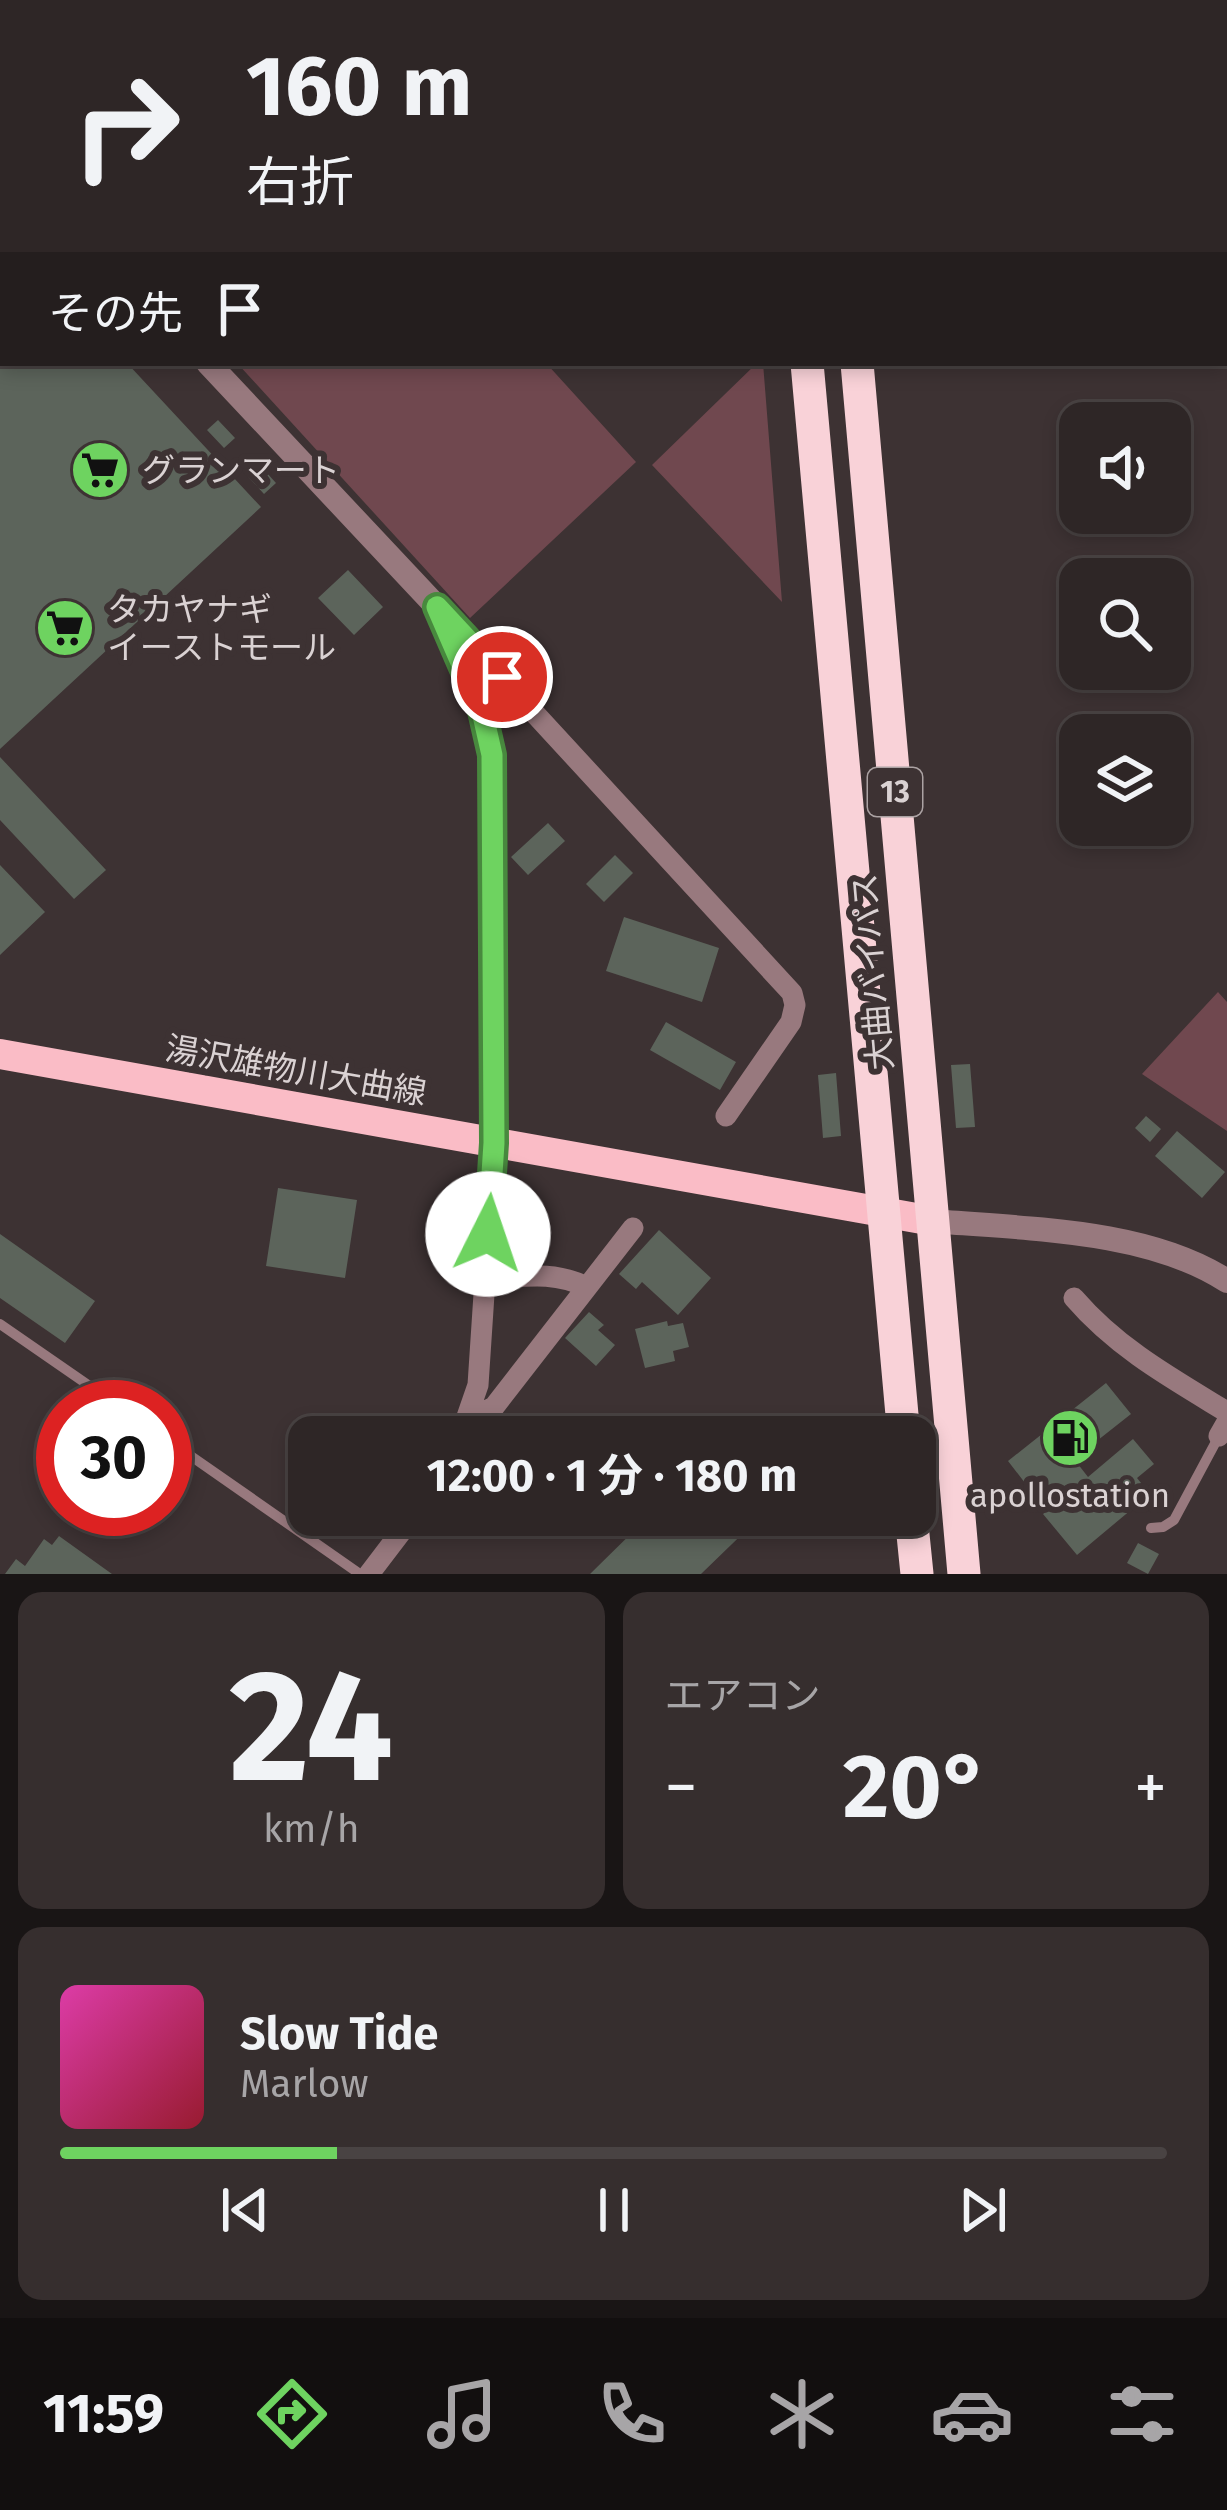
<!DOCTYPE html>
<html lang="ja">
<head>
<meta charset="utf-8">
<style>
	:root { --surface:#2e2626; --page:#362e2e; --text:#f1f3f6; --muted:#a7a5a7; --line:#494343; --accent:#6ed360 }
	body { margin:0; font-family:"Fira Sans","Noto Sans JP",sans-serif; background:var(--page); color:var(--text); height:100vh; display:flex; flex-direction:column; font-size:45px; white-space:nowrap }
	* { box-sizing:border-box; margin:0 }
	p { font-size:39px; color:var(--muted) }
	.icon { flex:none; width:66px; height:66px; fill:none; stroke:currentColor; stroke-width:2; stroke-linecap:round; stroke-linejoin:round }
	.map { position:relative; height:1574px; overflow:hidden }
	.details { display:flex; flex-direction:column; gap:18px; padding:18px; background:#191515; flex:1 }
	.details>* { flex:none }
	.hud { position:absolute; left:0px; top:0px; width:1227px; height:366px; box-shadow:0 6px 18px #0003,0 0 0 3px var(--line); background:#2e2626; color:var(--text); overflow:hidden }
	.fabs { position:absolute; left:1059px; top:402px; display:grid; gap:24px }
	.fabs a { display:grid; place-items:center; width:132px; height:132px; border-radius:24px; background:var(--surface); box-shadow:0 6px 18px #0003,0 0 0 3px var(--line); font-size:60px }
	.speed { position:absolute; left:36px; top:1380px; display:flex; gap:24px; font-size:60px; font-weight:700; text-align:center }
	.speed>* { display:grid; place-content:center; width:156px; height:156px; border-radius:50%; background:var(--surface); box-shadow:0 6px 18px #0003,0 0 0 3px var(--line); line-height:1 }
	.speed .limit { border:18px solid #d22; background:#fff; color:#111 }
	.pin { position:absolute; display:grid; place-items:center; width:102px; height:102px; color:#fff; margin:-51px; border:6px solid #fff; border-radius:50%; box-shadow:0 3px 12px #0007 }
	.me { position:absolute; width:132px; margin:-66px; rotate:4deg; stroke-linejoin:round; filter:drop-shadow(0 0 9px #0008) }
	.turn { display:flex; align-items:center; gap:42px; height:252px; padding:0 48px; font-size:54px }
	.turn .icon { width:156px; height:156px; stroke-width:2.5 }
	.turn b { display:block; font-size:84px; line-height:102px }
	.then { display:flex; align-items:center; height:114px; padding:0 48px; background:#0003; gap:24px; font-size:45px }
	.big { font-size:90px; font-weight:700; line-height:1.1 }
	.details .tile { flex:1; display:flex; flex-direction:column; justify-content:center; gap:18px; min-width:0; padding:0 42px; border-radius:24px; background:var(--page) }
	.details .dial { align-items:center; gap:0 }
	.dial b { font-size:156px; line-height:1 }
	.song { display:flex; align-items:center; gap:36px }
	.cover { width:144px; height:144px; border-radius:18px; background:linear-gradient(135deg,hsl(320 70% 55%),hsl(350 70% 35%)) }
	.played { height:12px; border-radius:6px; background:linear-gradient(90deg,var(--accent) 25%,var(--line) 25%) }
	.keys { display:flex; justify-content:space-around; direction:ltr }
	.heat { display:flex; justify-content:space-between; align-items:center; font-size:66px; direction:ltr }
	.details .tiles { flex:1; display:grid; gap:18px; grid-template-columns:1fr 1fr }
	.tile:last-child { grid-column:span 2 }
	.trip { position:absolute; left:288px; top:1416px; width:648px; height:120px; border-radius:24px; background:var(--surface); box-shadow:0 6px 18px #0003,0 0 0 3px var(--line); font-weight:700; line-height:120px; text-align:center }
	.menu { display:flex; height:192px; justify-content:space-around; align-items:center; background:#120f0f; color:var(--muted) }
	.menu .icon { width:84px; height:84px }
	.menu .current { color:var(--accent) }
	.menu b { font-size:54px; color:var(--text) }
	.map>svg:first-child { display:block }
</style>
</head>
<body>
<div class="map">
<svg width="1227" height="1574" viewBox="0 0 1227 1574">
	<rect width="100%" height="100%" fill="#3d3233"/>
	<path fill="#70484f" d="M237,363h309l90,99 -166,156z
		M757,363h6l19,239 -130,-137z
		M1218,992l9,10v129l-85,-57z"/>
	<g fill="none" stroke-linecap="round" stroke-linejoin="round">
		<path stroke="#3d0517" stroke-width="8" d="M943,0l2,3
			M1224,212l3,2"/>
	</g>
	<path fill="#5c645b" d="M7,363h120l134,144 -261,242v-380z
		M218,420l17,18 -11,10 -17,-18z
		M256,461l20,22 -12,11 -20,-22z
		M348,570l35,37 -29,28 -36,-37z
		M0,757l106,113 -32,29 -74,-79z
		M548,823l17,18 -37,34 -17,-18z
		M615,855l18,18 -29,29 -18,-18z
		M0,865l45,47 -45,43z
		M624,917l95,31 -17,54 -96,-31z
		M666,1022l70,40 -16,28 -70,-40z
		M970,1064l5,63 -19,1 -5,-63z
		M836,1073l5,63 -18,2 -5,-63z
		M1146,1116l15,13 -11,13 -15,-14z
		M1177,1131l48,41 -23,26 -47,-42z
		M278,1188l79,12 -12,78 -79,-12z
		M659,1230l52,48 -33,37 -36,-33 -6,7 -17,-15z
		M0,1234l95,67 -30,42 -65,-45z
		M589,1312l15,13 -6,5 17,15 -19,21 -31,-28z
		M667,1321l1,5 15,-3 6,24 -16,4 2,10 -30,7 -10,-39z
		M1106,1383l25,31 -57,45 14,18 45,-38 21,25 -17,14 13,16 -73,61 -34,-41 14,-11 -15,-19 -10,8 -24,-31z
		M650,1515h112l-61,59h-111z
		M59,1536l53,38h-107l11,-15 9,7 19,-27 8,6z
		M1138,1543l21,11 -11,20 -21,-11z"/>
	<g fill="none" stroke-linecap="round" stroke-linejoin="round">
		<path stroke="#98797e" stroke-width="10" d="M0,1324l120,83
			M165,1438l195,136
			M1151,1528l12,-1 11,-7 45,-84"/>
		<path stroke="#98797e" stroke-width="21" d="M529,0l2,3
			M462,3l3,-3
			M0,314l3,-3
			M445,616l347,377 3,12 -4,17 -65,94
			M485,1279c38,-2 67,-9 102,8
			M1074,1298c43,50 97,80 153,114
			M466,1421l28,-14 139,-179
			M1219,1436l8,-14
			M460,1437l18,-52 16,-242
			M369,1574l45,-59"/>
		<path stroke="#98797e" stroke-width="24" d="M0,145l3,3
			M208,363l229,244 45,104 10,45 2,387
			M933,1221c93,8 214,8 294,60"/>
		<path stroke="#fabcc6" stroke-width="30" d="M0,1054l933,167"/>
		<path stroke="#f9d2d8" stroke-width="33" d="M765,0l1,3
			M813,0l1,3
			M807,363l97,1074
			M857,363l107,1211
			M911,1515l6,59"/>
	</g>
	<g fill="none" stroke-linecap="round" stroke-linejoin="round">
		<defs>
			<path id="route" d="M488,1234l6,-91 -2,-388 -10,-44 -45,-104 65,70"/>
		</defs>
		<use href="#route" stroke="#48893e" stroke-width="30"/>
		<use href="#route" stroke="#6ed360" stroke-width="21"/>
	</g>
	<defs>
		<symbol id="supermarket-disc" viewBox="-11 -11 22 22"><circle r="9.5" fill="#6ed360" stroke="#3d3233"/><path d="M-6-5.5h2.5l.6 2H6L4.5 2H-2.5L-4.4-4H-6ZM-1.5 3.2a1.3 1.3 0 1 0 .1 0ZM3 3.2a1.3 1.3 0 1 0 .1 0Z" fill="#111"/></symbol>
		<symbol id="fuel-disc" viewBox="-11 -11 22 22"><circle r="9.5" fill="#6ed360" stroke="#3d3233"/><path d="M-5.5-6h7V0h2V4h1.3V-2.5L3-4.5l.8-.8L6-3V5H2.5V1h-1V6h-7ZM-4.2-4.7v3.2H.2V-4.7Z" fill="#111"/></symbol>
	</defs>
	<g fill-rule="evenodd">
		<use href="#supermarket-disc" x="67" y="437" width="66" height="66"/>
		<use href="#supermarket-disc" x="32" y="595" width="66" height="66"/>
		<use href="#fuel-disc" x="1037" y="1405" width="66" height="66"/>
	</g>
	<g text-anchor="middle" stroke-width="12" stroke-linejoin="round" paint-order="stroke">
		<rect fill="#3d3233" stroke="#aba2a3" stroke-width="3" x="868" y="768" width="54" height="48" rx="9"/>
		<g font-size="30" font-weight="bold" fill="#dad2d3">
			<text x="895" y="802">13</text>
		</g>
		<g font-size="33" fill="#dad2d3" stroke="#3d3233" text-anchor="start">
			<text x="142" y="482">グランマート</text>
			<text x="107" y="621">タカヤナギ<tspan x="107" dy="38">イーストモール</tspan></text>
			<text x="1070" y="1507" text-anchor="middle">apollostation</text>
		</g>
		<g font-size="33" fill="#dad2d3" stroke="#3d3233">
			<text transform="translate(872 972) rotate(-95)" y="12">大曲バイパス</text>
			<text transform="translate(296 1070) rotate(10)" y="12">湯沢雄物川大曲線</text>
		</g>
	</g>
</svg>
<div class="fabs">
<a><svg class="icon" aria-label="sound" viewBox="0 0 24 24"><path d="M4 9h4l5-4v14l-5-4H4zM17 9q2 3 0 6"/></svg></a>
<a><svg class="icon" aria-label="search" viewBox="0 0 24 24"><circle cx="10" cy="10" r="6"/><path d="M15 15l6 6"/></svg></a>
<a><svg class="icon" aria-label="layers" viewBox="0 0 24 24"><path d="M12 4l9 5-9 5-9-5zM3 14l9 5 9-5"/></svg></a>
</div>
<div class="speed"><div class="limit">30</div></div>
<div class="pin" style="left:502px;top:677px;background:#d93025"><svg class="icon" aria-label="arrive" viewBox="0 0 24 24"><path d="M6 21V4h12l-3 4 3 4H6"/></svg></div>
<svg class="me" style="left:488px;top:1234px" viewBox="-20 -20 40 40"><circle r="19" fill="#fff"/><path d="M0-13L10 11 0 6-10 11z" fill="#6ed360"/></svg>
<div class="trip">12:00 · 1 分 · 180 m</div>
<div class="hud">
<div class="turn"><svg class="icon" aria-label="right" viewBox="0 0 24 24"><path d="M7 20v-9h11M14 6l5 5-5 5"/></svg><div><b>160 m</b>右折</div></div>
<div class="then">その先<svg class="icon" aria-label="arrive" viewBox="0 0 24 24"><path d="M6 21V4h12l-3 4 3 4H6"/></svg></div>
</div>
</div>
<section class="details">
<div class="tiles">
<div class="tile dial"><b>24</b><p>km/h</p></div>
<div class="tile"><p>エアコン</p>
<div class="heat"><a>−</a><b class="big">20°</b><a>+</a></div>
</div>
<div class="tile">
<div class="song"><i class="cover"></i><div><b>Slow Tide</b><p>Marlow</p></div></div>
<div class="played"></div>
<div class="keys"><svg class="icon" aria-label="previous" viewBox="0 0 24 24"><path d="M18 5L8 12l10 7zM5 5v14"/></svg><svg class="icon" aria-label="pause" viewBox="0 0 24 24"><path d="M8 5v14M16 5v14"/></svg><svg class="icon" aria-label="next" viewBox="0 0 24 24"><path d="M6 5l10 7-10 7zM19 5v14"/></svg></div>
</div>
</div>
</section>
<nav class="menu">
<b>11:59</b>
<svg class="icon current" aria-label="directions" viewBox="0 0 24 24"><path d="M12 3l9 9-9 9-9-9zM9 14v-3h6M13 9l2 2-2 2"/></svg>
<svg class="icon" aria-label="music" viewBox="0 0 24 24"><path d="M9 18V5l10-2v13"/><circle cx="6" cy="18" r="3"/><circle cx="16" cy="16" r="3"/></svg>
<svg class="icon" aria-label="phone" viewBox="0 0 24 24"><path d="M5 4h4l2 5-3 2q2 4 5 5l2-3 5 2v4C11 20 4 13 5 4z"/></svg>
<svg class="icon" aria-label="climate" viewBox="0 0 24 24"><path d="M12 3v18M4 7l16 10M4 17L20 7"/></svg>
<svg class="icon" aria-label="car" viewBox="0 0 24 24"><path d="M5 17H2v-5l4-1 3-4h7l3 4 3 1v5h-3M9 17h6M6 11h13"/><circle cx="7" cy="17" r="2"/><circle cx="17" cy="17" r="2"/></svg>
<svg class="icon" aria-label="filters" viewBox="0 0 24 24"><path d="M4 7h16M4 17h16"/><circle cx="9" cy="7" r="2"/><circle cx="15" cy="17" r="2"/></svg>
</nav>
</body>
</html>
